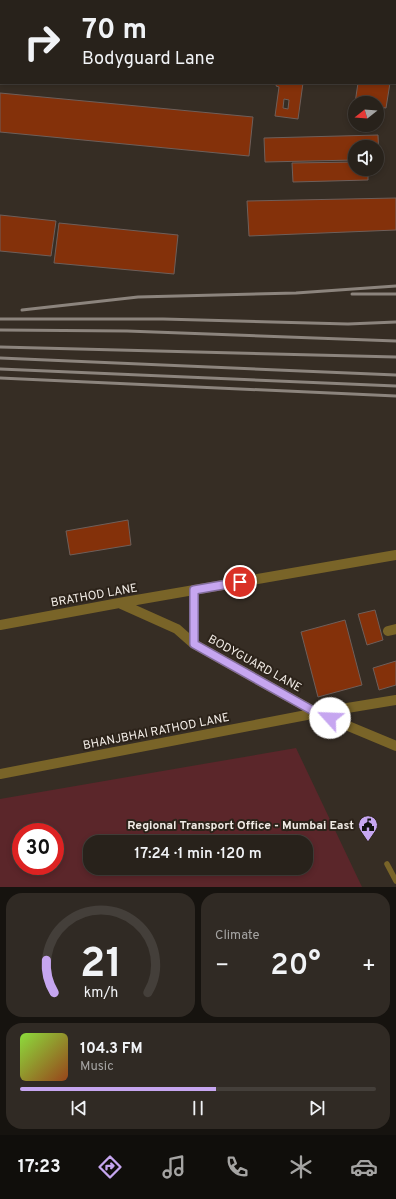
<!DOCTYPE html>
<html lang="en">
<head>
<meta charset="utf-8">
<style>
	:root { --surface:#28221b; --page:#302a24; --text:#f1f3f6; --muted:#a5a4a3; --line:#443f3a; --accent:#c6a6f0 }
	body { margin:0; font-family:Overpass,sans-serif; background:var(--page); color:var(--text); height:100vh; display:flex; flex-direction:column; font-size:15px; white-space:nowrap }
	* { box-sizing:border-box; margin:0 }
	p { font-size:13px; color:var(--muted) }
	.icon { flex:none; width:22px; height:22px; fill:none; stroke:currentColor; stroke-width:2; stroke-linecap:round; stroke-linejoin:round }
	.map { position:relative; height:887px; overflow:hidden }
	.panel { display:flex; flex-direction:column; gap:6px; padding:6px; background:#16130f; flex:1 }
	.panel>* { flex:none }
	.guide { position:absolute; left:0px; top:0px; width:396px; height:84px; box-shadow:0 2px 6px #0003,0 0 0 1px var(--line); background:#28221b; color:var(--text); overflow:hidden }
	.needle { width:26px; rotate:253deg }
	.tools { position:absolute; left:348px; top:96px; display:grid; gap:8px }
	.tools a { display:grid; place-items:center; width:36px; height:36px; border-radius:50%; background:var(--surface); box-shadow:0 2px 6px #0003,0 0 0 1px var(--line); font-size:20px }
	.speed { position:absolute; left:12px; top:823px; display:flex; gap:8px; font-size:20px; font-weight:700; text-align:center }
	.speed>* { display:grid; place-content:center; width:52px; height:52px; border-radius:50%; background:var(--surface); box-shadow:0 2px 6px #0003,0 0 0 1px var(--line); line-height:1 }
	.speed .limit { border:6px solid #d22; background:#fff; color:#111 }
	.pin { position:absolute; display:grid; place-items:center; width:34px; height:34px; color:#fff; margin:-17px; border:2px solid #fff; border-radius:50%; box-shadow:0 1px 4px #0007 }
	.me { position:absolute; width:44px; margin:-22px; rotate:295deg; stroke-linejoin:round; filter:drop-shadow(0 0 3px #0008) }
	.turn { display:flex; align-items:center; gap:14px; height:84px; padding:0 16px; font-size:18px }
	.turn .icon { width:52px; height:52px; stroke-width:2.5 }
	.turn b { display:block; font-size:28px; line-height:34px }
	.big { font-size:30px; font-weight:600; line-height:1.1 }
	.panel .widget { flex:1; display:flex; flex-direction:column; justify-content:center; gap:6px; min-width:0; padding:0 14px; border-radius:16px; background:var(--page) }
	.panel .dial { align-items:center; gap:0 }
	.dial svg { height:104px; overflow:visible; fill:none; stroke:var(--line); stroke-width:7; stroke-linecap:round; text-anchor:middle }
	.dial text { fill:var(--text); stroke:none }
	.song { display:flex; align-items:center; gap:12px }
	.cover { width:48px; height:48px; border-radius:6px; background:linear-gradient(135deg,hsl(90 70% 55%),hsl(20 70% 35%)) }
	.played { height:4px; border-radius:2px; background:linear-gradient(90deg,var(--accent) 55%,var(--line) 55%) }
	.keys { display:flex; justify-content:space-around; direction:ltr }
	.heat { display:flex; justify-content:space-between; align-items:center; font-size:22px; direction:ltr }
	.panel .tiles { flex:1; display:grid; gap:6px; grid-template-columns:1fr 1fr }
	.widget:last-child { grid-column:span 2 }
	.trip { position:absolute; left:83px; top:835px; width:230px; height:40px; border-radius:16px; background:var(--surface); box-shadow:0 2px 6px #0003,0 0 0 1px var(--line); font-weight:600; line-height:40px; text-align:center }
	.tabs { display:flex; height:64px; justify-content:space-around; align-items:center; background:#100e0b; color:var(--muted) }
	.tabs .icon { width:28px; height:28px }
	.tabs .selected { color:var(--accent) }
	.tabs b { font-size:18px; color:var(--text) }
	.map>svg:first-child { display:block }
</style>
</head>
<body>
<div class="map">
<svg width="396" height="887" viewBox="0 0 396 887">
	<rect width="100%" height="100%" fill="#362d24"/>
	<path fill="#5b262a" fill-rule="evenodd" d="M296,748l66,139h-362v-88zM21,832h34v34h-34zM90,842h216v26h-216z"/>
	<path fill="#84310a" stroke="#6e5f5a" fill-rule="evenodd" d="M279,0h31l-32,1z
		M395,51h1v26h-1z
		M277,83h26l-5,36 -23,-3 4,-29 -3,-1zM284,99l5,1 -1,9 -5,-1z
		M358,83h32l-4,25 -9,-1v-4h-22z
		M0,93l253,24 -4,39 -249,-24z
		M378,135l1,24h-2v-12h-22v13l-90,2 -1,-24z
		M355,162v7h13v11l-75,2 -1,-19z
		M396,198v32l-147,6 -2,-35z
		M0,215l56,6 -5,35 -51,-5z
		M59,223l119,12 -4,39 -120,-11z
		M128,520l3,25 -61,10 -4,-24z
		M375,610l8,30 -16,5 -9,-31z
		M345,620l17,65 -44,12 -17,-65z
		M396,661v24l-17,5 -6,-22z"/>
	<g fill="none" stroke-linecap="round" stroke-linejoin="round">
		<path stroke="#796428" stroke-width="5.5" d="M0,0l12,1
			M192,1v-1
			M387,864l9,17"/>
		<path stroke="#796428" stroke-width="10" d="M194,590v54l123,69 79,33
			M119,603l58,26 17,15
			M0,625l119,-22 277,-48
			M388,631l8,-2
			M0,774l317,-61 79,-13"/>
		<path stroke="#8c847d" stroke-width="3" d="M352,294h44
			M22,310l116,-13 158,-4 100,-7
			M0,319h163l185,5 48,-2
			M0,330l127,1 269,10
			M0,347l396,10
			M0,358l396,17
			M0,369l396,17
			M0,378l396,18"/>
	</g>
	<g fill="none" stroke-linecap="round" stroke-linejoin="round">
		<defs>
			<path id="route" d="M240,582l-46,8v54l123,69 13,5"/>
		</defs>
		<use href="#route" stroke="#816c9c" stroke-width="10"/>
		<use href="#route" stroke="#c6a6f0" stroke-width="7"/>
	</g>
	<defs>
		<symbol id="civic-pin" viewBox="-11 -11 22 30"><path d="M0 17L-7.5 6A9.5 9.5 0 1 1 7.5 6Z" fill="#c6a6f0" stroke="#2c231a"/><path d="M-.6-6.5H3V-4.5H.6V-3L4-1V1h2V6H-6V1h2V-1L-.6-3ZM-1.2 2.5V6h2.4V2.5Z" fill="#111"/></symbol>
	</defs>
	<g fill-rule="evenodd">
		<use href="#civic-pin" x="357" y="814" width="22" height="30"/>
	</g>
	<g text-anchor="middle" stroke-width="4" stroke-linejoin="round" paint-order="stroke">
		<g font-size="12" fill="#f2ece6" stroke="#2c231a">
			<text transform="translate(94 595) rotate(-10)" y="4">BRATHOD LANE</text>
			<text transform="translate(255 663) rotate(29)" y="4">BODYGUARD LANE</text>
			<text transform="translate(156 731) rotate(-11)" y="4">BHANJBHAI RATHOD LANE</text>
		</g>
		<g font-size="12" font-weight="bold" fill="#f2ece6" stroke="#2c231a" text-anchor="end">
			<text x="354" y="829">Regional Transport Office - Mumbai East</text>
		</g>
	</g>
</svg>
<div class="tools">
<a><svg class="needle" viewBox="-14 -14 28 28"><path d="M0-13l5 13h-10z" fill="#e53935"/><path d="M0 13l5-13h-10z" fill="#a5a4a3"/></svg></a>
<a><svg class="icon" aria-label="sound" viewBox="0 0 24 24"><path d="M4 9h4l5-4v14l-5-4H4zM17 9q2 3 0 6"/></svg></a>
</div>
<div class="speed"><div class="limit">30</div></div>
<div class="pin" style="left:240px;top:582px;background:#d93025"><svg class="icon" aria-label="arrive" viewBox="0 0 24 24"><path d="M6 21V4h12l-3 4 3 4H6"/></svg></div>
<svg class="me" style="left:330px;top:718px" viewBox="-20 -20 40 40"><circle r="19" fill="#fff"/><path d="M0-13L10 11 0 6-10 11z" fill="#c6a6f0"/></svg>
<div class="trip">17:24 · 1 min · 120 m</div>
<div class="guide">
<div class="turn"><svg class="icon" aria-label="right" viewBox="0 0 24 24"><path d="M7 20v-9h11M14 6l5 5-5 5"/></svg><div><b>70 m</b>Bodyguard Lane</div></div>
</div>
</div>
<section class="panel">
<div class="tiles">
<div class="widget dial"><svg viewBox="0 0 100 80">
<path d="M14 69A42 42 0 1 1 86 69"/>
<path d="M14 69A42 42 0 0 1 8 44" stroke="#c6a6f0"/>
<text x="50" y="56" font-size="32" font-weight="700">21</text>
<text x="50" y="72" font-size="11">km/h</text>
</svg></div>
<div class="widget"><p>Climate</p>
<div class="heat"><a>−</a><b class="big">20°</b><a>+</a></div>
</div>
<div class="widget">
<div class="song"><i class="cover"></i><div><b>104.3 FM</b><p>Music</p></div></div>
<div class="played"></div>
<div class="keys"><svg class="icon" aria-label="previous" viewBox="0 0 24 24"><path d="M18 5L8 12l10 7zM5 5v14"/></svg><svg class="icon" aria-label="pause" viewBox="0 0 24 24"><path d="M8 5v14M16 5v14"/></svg><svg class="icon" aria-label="next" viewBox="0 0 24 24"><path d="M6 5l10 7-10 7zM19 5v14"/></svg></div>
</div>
</div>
</section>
<nav class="tabs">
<b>17:23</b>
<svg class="icon selected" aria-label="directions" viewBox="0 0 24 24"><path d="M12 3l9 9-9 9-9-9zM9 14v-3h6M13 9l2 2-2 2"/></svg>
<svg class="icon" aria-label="music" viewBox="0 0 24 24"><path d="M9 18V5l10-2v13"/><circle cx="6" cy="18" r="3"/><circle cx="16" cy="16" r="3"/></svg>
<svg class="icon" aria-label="phone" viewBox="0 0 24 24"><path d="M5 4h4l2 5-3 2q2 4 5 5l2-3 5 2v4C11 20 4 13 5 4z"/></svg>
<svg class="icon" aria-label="climate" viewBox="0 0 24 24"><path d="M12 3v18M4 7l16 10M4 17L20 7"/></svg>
<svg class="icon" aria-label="car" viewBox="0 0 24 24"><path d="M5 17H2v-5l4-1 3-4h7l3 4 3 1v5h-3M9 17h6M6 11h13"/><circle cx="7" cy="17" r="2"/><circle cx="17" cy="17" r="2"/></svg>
</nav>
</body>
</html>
